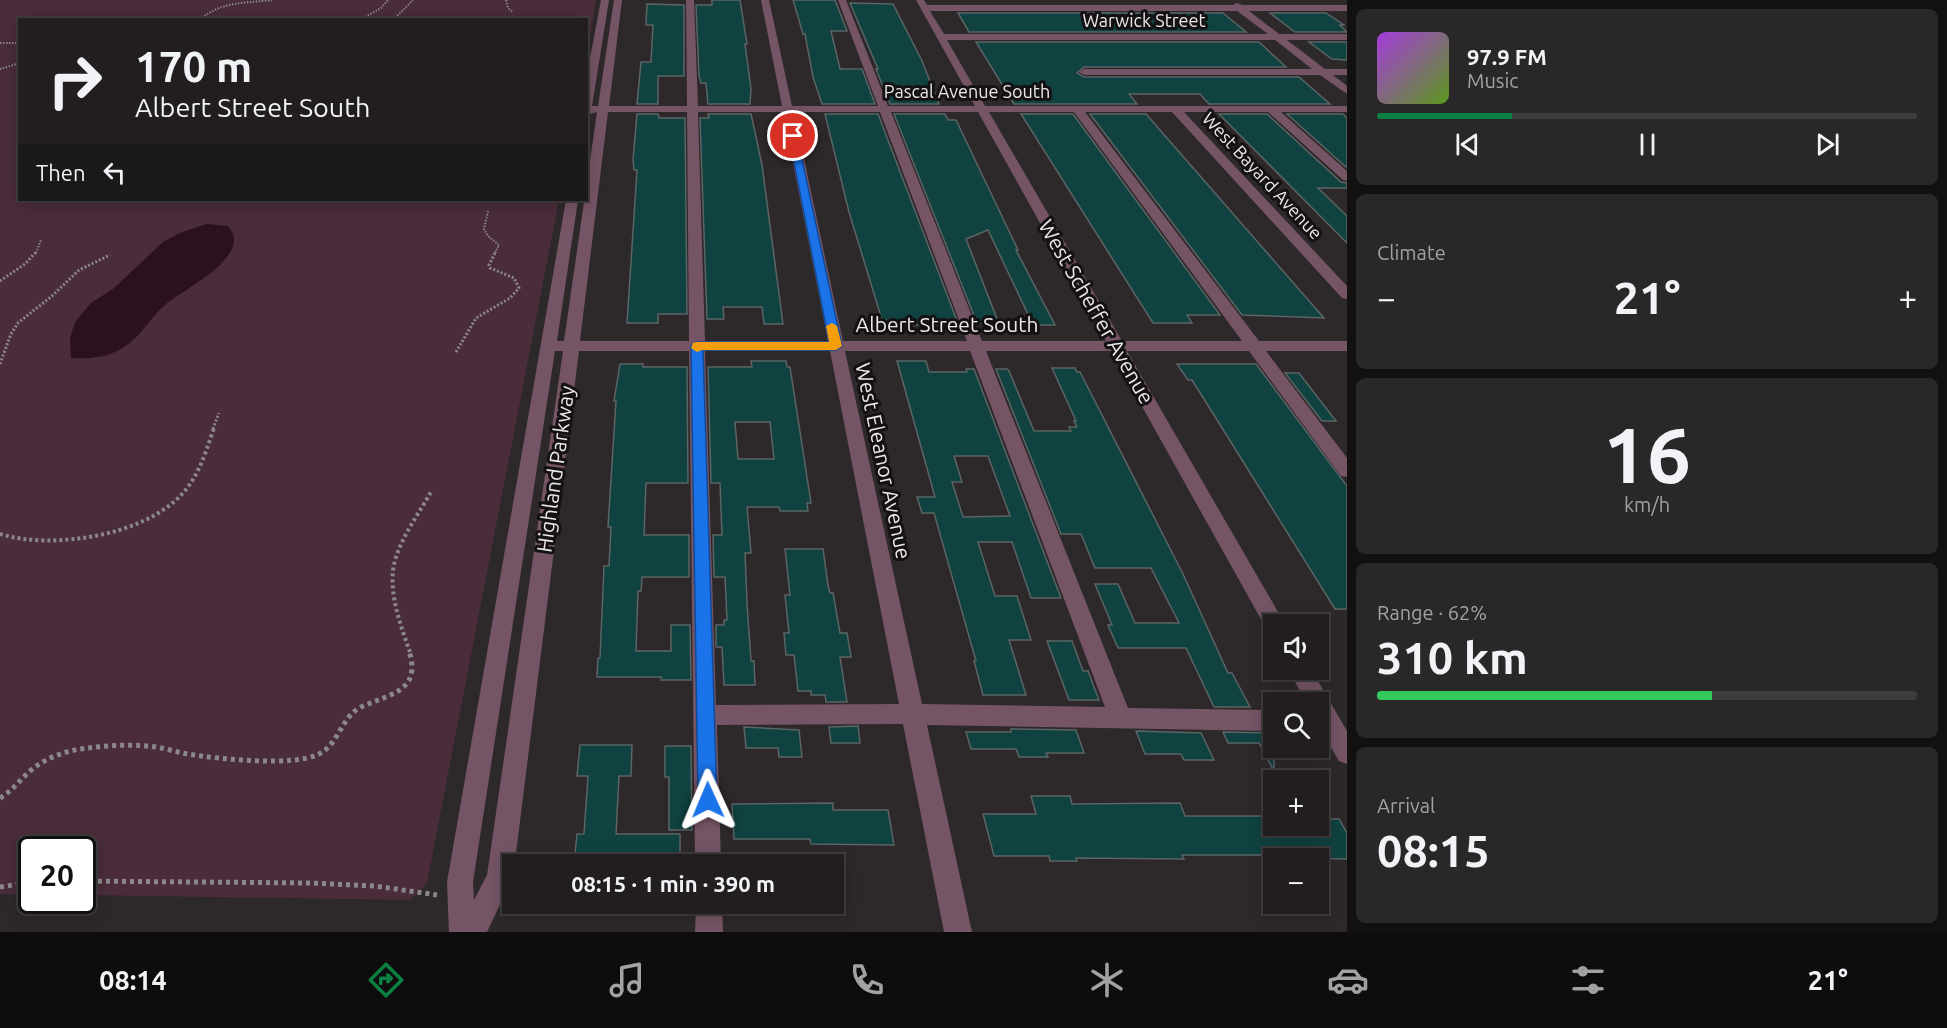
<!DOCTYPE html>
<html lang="en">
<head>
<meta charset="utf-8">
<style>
	:root { --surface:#221e20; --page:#2a2729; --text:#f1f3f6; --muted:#a2a2a5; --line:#3f3c3e; --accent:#0b8043 }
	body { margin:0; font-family:Ubuntu,sans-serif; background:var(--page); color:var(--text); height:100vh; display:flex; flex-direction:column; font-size:22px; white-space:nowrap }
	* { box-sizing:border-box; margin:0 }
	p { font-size:20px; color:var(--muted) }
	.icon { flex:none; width:33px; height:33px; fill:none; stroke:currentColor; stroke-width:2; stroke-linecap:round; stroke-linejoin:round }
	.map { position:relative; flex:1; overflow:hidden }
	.details { display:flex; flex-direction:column; gap:9px; padding:9px; background:#131012; width:600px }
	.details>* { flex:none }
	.hud { position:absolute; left:18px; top:18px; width:570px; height:183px; border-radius:0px; box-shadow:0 3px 15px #0003,0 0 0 2px var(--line); background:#221e20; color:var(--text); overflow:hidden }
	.tools { position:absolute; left:1263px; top:614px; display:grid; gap:12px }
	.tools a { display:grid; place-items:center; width:66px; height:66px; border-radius:0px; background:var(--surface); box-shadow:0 3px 15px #0003,0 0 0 2px var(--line); font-size:30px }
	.speed { position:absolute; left:18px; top:836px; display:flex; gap:12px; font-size:30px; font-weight:700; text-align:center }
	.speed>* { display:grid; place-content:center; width:78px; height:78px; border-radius:50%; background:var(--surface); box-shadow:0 3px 15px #0003,0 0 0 2px var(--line); line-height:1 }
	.speed .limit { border:3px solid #111; border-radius:9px; background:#fff; color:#111 }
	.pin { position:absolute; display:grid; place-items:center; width:51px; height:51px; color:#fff; margin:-26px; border:3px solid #fff; border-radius:50%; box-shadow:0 2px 6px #0007 }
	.me { position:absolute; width:66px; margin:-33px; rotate:359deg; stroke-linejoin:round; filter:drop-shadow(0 0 4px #0008) }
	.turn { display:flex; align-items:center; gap:21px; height:126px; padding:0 18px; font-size:27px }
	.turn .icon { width:78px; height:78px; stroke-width:2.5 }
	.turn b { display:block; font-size:42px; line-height:51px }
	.then { display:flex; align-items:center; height:57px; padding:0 18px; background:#0003; gap:12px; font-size:22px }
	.big { font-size:45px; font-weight:700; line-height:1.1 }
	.details .widget { flex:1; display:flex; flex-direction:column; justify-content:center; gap:9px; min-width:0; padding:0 21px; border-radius:9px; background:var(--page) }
	.details .dial { align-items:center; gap:0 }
	.dial b { font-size:78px; line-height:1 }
	.song { display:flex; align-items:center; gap:18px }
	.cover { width:72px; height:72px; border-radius:9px; background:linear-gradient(135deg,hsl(280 70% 55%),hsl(90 70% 35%)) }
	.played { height:6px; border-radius:3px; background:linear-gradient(90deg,var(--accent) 25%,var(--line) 25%) }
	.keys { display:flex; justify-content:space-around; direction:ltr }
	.heat { display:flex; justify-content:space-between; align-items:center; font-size:33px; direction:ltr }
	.charge { height:9px; border-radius:4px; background:linear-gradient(90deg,#34c759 62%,var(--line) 0) }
	.trip { position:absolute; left:502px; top:854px; width:342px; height:60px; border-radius:0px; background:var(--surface); box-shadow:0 3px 15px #0003,0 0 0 2px var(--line); font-weight:700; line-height:60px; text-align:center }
	.dock { display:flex; height:96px; justify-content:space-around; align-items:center; background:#0e0c0d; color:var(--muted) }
	.dock .icon { width:42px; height:42px }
	.dock .selected { color:var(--accent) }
	.dock b { font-size:27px; color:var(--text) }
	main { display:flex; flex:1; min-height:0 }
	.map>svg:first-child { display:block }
</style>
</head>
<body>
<main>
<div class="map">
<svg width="1347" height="932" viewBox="0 0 1347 932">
	<rect width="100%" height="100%" fill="#2d282a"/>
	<path fill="#4a2c3b" d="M0,0h596l-9,56 -1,-36h-566v180h539l-132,683 -16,17 -328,-5 -1,-46h-50l-1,45h-31z"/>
	<path fill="#2b101f" d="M206,224l22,2c27,30 -45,63 -63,79 -17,15 -25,34 -46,45 -16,8 -30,9 -48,8l-1,-20 5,-16 16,-19 22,-14 50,-47 17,-9z"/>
	<path fill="#0f4241" stroke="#5c6464" stroke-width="1.5" fill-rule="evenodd" d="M712,0h28l7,44h-2l6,45 -1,15h-42l-2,-21h-5l-2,-7 -3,-71h16z
		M793,0h42l12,31h-16l9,38h22l13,35h-53l-9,-27 -8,-43h-2z
		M850,3l43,1 29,57 17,43h-49l-14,-35h2z
		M647,4l37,1v71h-26v28h-21l4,-42h10l2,-37h-7z
		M958,13h265l23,19h-277z
		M1270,13h56l18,12h-4l7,7h-52z
		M976,42h283l27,25h-202l-7,6 7,4h215l31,27h-121l-9,-10h-71l8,10h-123z
		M1309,42h38v18l-15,-1z
		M637,114h21l1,4h26l2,196h-29v9h-31l10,-153h-3l-1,-10z
		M708,114h43l11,51 21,159h-19l-2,-17h-39l1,12h-17l-7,-201h9z
		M825,114h53l81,212 -72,-2 -1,-4h-4l-33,-108z
		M894,114h51l3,6h8l62,130h-2l39,75h-22l-45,-95 -22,9 33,85 -22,-1z
		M1021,114h52l147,201h-33l5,8h-39z
		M1090,114h56l178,204 -82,-3z
		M1219,114h48l74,68 6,1v5h-29l29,28v27z
		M1287,114h56l4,4v50z
		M751,361h35l1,6h3l21,136h-4l1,8h-28l-1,-4h-32l4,46h-6l2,50 4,58h3l1,24h-31l-2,-38h-6v-22h8v-5h3l-2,-43h-11l-1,-42h9l-2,-52h-9l-3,-116h44zM735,422h35l4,37h-36z
		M897,361h29l3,11h38l-1,-3h8l87,229h-30l-19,-56h-34l17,54h22l14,44h-22l17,55h-43l-9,-34h2l-42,-148h-12l-5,-16h18zM954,456h34l22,60 -47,1 -11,-35h10z
		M620,364h23v3h44l1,116h-42l-2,52h45v42h-47l-1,14h-3l-2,60h35v-26h19l1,55h-30v-3h-64l1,-19h2l4,-92h5l2,-39h-3l8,-126h-2z
		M1177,364h79l91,122v123h-12l-126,-202 -17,-27h-4z
		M1052,368h23l2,4h3l103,202 45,99h4l18,34h-36l-28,-59h-68l-10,-23h4l-17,-41h23l17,39h44l-28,-55h-56l-14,-34h-20l-65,-165h11l2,2 25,60h37l-2,-4h8l-3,-6h2z
		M1285,373h14l37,48h-14z
		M785,549h38l5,36 2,8h3l7,40h7l4,24h-11l7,45h-21l-1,-7h-14v-4h-13l-4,-36h-8l-2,-22h5l-4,-38h5z
		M1047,641h25l11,30h5l11,29h-30z
		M858,726l2,17h-29l-2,-16z
		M744,727l55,3 3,27h-23l-1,-9h-32z
		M1011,729l65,1 8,23h-38l2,4h-29l-3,-8h-45l-5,-17h45z
		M1136,731l65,2 13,27h-30l-3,-6h-36z
		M1223,732l51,1v38l-15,-28h-31z
		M580,745h52l-1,31h-12l-3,58h64v30h-106l3,-30h7l4,-58h-11z
		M665,746h26l1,84h-23v-53h-4z
		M1031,796h39l2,8 108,-1 5,13h89v9h44v-6h21l8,14v26l-66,-1 -2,-3h-97l2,4 -108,-1 1,3h-27l-1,-5h-55l-11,-42h53z
		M833,803v7h55l6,35 -83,-1 -1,-5h-76l-2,-35z"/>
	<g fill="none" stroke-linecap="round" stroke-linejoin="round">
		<path stroke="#8c8789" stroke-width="2" stroke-dasharray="1.5 1.5" stroke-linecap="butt" d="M506,0l2,8 5,4
			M93,20l2,-3
			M200,20c20,-19 47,-17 73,-20
			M360,20l21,-12 7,-8
			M393,20l20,-20
			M0,43h20
			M0,69l20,-6
			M488,211l-4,18 4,7 11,9 -4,8
			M36,253l5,-13"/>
		<path stroke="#8c8789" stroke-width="3" stroke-dasharray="2 2" stroke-linecap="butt" d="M0,281l25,-17 12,-13
			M456,352l20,-34 34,-20 9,-10 -5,-10 -24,-10 -1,-3 7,-14
			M0,364l11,-30 7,-11 34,-27 27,-26 31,-15
			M213,429l6,-16"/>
		<path stroke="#8c8789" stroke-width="4" stroke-dasharray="3 3" stroke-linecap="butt" d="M0,534c52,16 144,2 182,-40 17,-18 24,-43 32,-66
			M410,652c-9,-25 -20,-55 -17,-82 4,-28 26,-56 39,-80"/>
		<path stroke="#8c8789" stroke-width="5" stroke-dasharray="4 4" stroke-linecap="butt" d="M0,798c12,-7 20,-18 30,-27 14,-12 32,-19 50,-22 22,-3 45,-5 68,-3 14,1 27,6 40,8 30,5 106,13 131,0 20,-10 22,-37 42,-47 28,-13 61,-15 48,-56
			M82,881l229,2 64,3 62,9
			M0,887l32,-5"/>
		<path fill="#755465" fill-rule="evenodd" d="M601,0h8l-17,106h6l16,-106h8l-13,106h78l-1,-106h8l4,106h84l-21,-106h8l23,106h86l-40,-106h8l42,106h87l-59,-106h8l3,5h306l4,-2 5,2h105v6h-98l30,23h68v6h-60l38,29h22v6h-14l14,11v8l-27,-19h-236l-5,-3 5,-3h228l-37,-29h-328l38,66h362v6h-66l66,59v10l-4,-1 -75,-68h-84l163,174v13l-5,-1 -170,-186h-87l174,229h88v10h-81l81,107v19l-6,-1 -92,-125h-122l158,273h-11v9l-7,-3 -156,-279h-125l142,357 146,2v21l-347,-6 45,207h-28l-41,-208 -186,1 4,139h-26l-6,-513h-110l-66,526 -26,55h-38l-2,-50 119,-682h12l-21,141h7l33,-229 -11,3v-36zM930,11h307l31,23h-324zM608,112h79l2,229h-109zM698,112h85l45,229h-123zM794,112h86l87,229h-124zM891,112h87l128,229h-124zM989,112h85l168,229h-120zM555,351h8l-76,524 -13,25 -1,-18zM705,351h125l69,353 -183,1zM845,351h125l135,356 -183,-3z
			M1288,669h23l36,62v33l-8,-3 -21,-36v-23h-12z
			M696,903h26l1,29h-28z"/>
	</g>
	<path fill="#1a73e8" stroke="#114b97" stroke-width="1.5" d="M793,133l4,3 45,210 -6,4h-133l14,450 -3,7 -6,2 -7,-2 -3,-7 -7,-454 6,-4h132l-40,-206z"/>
	<path fill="#f59e0b" d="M832,323l5,3 5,20 -6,4h-134l-5,2 -6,-4 2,-5 4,-1h132l-3,-16z"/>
	<g text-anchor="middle" stroke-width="6" stroke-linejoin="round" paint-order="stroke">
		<g font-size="18" fill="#ebe7e9" stroke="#141112">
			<text x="1144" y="27">Warwick Street</text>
			<text x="967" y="98">Pascal Avenue South</text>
			<text transform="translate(1262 176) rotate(47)" y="6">West Bayard Avenue</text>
		</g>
		<g font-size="21" fill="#ebe7e9" stroke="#141112">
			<text transform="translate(1096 312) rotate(60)" y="7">West Scheffer Avenue</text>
			<text x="947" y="332">Albert Street South</text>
			<text transform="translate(883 461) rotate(78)" y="7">West Eleanor Avenue</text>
			<text transform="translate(556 469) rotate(-82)" y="7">Highland Parkway</text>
		</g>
	</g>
</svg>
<div class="tools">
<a><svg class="icon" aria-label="sound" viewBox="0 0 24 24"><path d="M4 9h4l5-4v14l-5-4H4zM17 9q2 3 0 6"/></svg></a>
<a><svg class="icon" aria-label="search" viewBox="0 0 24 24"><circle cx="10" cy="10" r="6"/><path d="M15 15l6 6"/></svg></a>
<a>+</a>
<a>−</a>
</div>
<div class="speed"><div class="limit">20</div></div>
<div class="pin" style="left:793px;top:136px;background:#d93025"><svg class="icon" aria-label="arrive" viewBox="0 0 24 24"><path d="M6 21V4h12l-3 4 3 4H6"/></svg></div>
<svg class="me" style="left:708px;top:800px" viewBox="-20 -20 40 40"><path d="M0-17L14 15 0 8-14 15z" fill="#1a73e8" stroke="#fff" stroke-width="4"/></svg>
<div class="trip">08:15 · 1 min · 390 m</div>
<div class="hud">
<div class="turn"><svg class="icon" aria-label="right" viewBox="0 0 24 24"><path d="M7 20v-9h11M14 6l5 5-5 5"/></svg><div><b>170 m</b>Albert Street South</div></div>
<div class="then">Then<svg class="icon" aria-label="left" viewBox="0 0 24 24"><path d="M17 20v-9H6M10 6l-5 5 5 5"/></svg></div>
</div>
</div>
<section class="details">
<div class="widget">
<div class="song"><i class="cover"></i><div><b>97.9 FM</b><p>Music</p></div></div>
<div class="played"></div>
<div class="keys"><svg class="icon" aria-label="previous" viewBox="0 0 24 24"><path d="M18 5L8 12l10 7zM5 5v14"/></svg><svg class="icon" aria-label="pause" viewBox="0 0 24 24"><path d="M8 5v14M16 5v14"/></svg><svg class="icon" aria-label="next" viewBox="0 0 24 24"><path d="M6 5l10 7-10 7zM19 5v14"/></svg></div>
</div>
<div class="widget"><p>Climate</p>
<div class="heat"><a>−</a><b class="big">21°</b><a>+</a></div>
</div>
<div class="widget dial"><b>16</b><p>km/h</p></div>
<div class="widget"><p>Range · 62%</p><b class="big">310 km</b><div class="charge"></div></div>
<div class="widget"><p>Arrival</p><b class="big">08:15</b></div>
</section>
</main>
<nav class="dock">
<b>08:14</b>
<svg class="icon selected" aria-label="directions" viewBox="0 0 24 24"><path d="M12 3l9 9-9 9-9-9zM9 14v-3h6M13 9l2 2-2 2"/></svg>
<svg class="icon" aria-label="music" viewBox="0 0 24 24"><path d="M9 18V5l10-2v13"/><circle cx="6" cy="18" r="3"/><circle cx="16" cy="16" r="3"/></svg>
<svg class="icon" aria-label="phone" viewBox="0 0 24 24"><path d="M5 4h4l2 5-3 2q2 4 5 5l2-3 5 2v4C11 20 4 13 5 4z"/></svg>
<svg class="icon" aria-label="climate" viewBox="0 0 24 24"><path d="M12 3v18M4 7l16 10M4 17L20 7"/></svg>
<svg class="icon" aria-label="car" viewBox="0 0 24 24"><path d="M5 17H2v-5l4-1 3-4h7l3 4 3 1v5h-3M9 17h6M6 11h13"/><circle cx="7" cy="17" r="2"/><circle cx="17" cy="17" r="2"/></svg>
<svg class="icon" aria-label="filters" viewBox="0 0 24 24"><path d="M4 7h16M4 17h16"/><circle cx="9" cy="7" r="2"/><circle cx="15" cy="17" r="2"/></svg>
<b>21°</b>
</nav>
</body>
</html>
